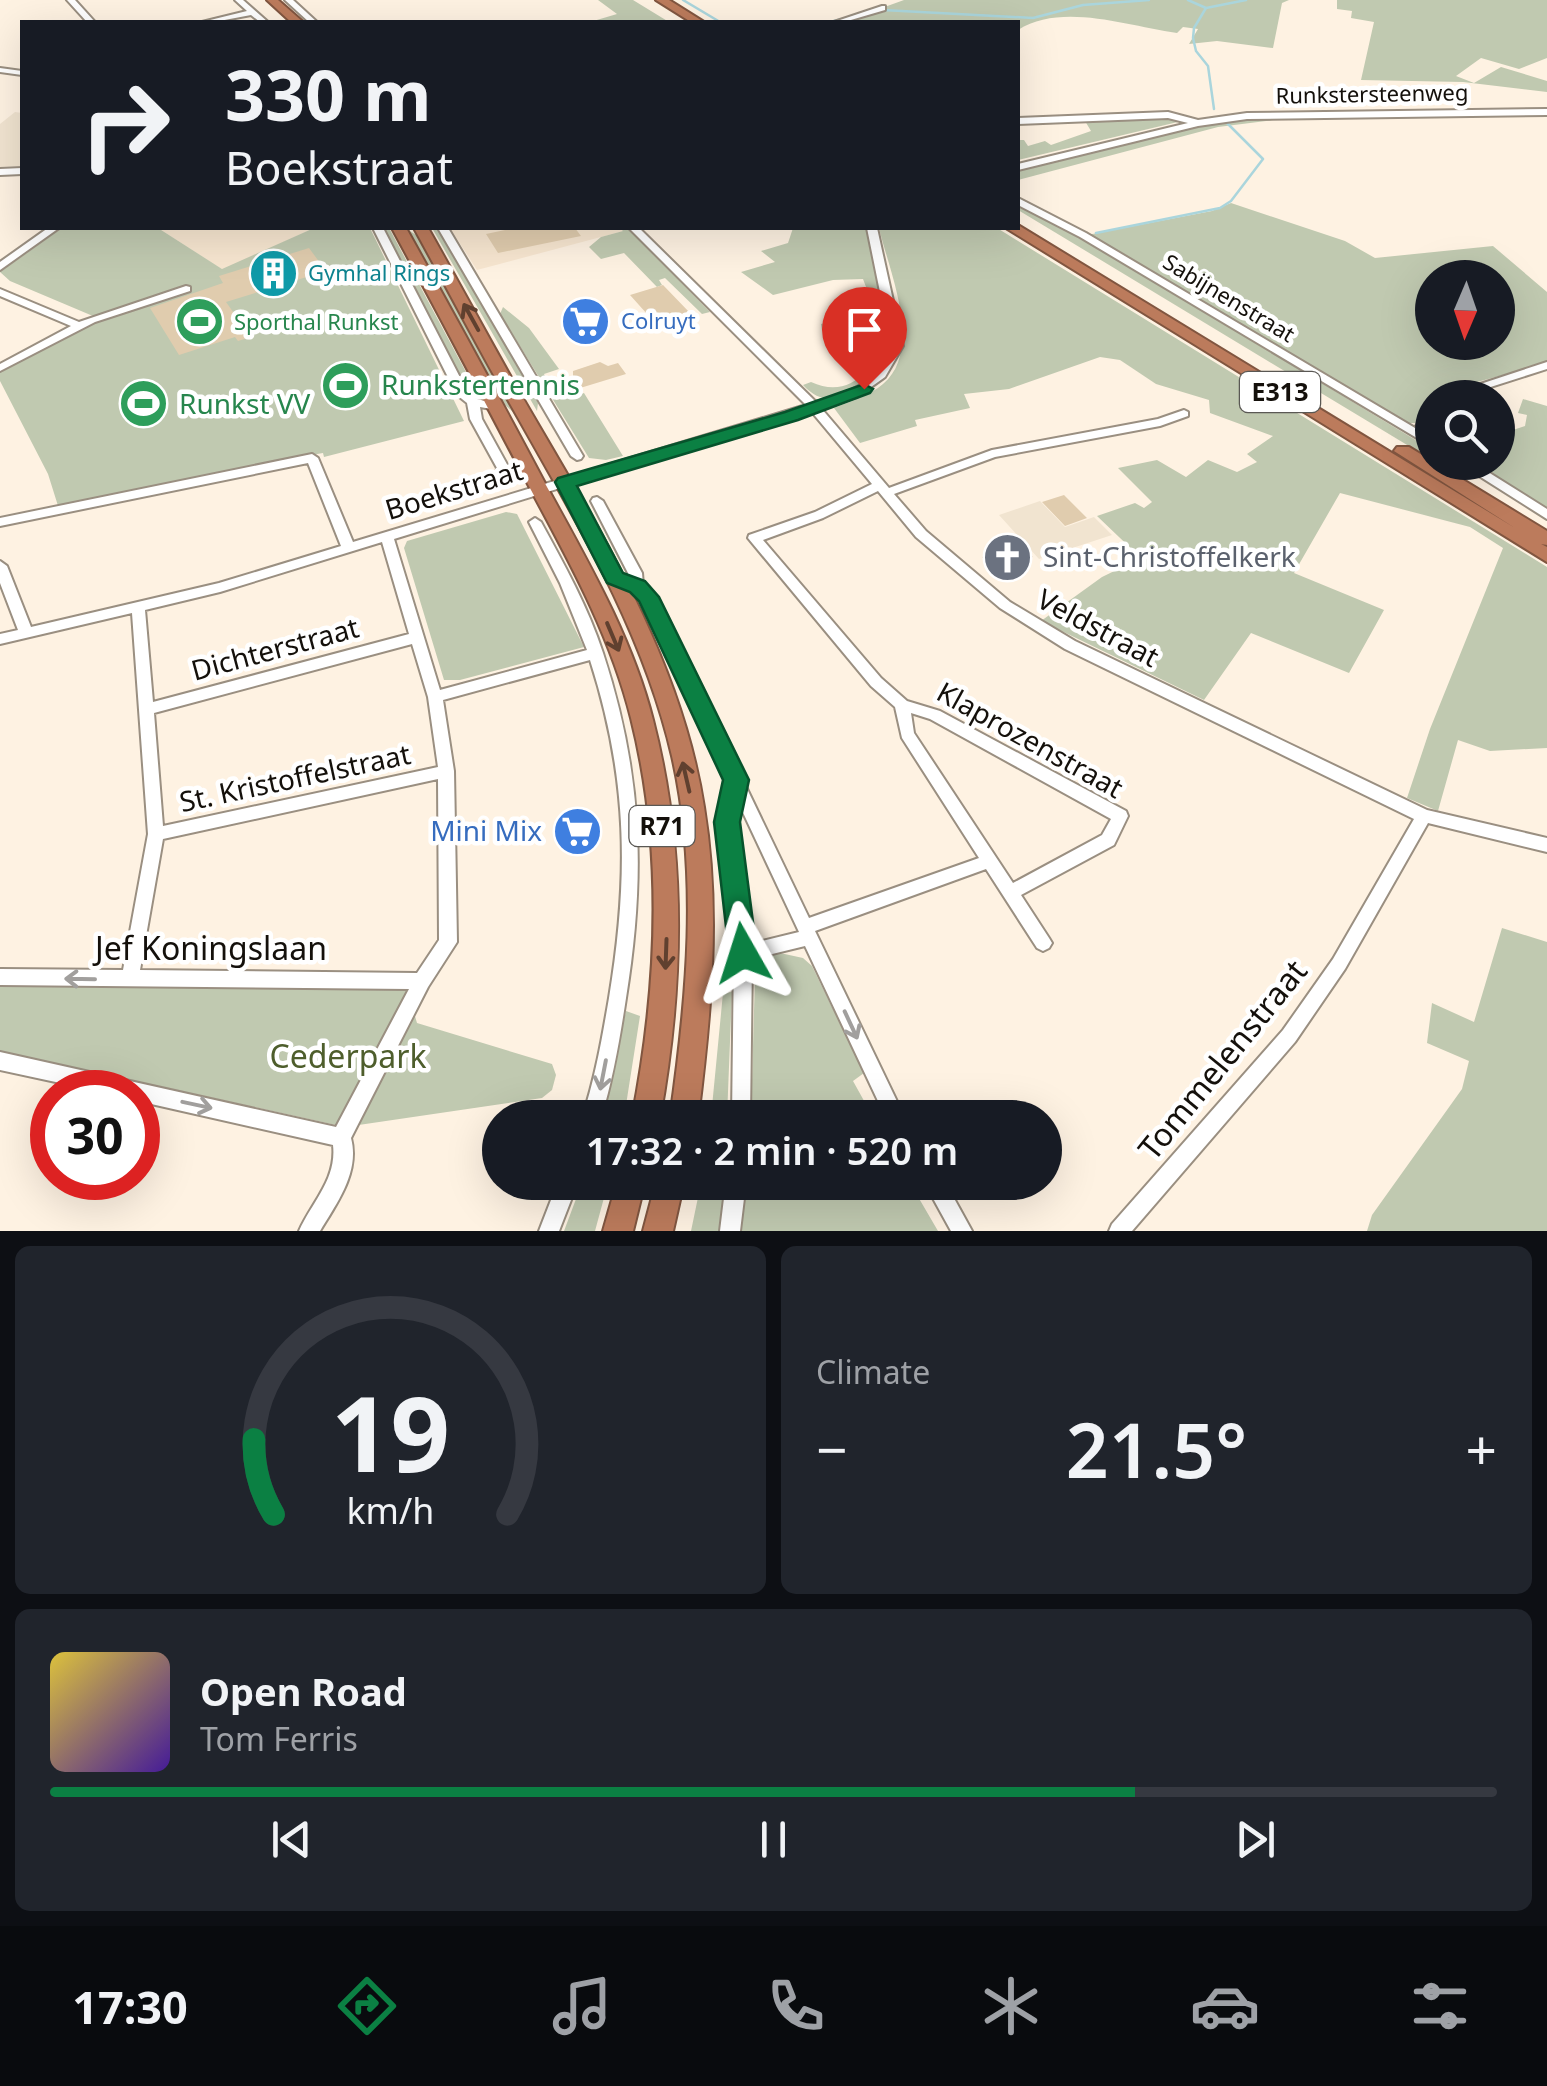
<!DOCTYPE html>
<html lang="en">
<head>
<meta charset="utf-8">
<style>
	:root { --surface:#171b24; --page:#20242c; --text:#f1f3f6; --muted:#9ea1a6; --line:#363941; --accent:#0b8043 }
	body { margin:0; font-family:"Noto Sans",sans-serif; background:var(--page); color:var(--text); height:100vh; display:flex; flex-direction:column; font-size:38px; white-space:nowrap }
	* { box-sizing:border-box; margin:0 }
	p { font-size:32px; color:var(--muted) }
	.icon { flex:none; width:55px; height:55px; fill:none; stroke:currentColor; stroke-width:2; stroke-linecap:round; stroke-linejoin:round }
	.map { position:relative; height:1231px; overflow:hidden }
	.drawer { display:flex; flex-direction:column; gap:15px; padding:15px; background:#0d0f14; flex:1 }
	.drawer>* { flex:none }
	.hud { position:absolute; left:20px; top:20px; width:1000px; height:210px; border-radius:0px; box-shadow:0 10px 40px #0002; background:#171b24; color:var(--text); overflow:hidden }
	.needle { width:65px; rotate:182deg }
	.tools { position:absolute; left:1415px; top:260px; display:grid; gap:20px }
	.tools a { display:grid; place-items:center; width:100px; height:100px; border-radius:50%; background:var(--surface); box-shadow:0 10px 40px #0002; font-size:50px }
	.speed { position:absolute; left:30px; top:1070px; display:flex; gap:20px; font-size:50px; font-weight:700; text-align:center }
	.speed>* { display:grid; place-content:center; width:130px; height:130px; border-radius:50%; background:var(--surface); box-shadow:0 10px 40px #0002; line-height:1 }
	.speed .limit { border:15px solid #d22; background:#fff; color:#111 }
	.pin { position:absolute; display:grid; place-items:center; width:85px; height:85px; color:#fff; margin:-102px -42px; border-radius:50% 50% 50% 0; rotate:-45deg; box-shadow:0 0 10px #0007 }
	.pin .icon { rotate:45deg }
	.me { position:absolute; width:110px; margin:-55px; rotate:354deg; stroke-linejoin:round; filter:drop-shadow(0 0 8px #0008) }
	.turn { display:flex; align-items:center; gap:35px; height:210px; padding:0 40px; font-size:45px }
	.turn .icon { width:130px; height:130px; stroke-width:2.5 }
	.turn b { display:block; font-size:70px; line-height:85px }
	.big { font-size:75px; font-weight:600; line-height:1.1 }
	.drawer .widget { flex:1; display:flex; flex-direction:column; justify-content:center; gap:15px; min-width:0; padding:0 35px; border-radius:15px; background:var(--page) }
	.drawer .dial { align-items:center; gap:0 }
	.dial svg { height:260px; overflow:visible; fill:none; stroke:var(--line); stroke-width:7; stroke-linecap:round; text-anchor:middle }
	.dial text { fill:var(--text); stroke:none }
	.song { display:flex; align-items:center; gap:30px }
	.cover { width:120px; height:120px; border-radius:15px; background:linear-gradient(135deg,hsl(50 70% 55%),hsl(260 70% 35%)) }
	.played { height:10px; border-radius:5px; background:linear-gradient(90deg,var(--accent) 75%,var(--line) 75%) }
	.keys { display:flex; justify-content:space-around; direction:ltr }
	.heat { display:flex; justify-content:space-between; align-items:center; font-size:55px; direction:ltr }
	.drawer .tiles { flex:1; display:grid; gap:15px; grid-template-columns:1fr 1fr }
	.widget:last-child { grid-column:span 2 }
	.trip { position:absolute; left:482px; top:1100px; width:580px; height:100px; border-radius:50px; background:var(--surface); box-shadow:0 10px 40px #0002; font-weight:600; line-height:100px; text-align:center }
	.tabs { display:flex; height:160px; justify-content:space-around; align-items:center; background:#090b0e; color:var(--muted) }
	.tabs .icon { width:70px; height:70px }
	.tabs .current { color:var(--accent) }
	.tabs b { font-size:45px; color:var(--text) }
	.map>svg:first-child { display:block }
</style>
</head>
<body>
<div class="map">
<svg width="1547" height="1231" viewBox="0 0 1547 1231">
	<rect width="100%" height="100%" fill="#fef2e2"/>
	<path fill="#f7e6d0" d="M158,228h156l-91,42z
		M450,228h179l2,1 -154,41z"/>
	<path fill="#f1e4d0" d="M15,112l7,1v53l-22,1v-43z
		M1040,501l25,26 29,-10 18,18 -73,24 -40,-44z"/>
	<path fill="#c0c9b0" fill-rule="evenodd" d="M598,0h35l36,22h-79l27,-8z
		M904,0h385l-7,3 -9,45 -56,-7 -28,3 9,-15 -15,-2 -6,6c-50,-7 -115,-31 -159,-3v-8h-175z
		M1337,0h210v58l-28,11 -38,-11 -25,18 18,7 27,-16 46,14v11l-84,-10 -102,-2 13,-58 -23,-4 1,-7 -15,-2z
		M1270,116l3,4 -55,7 -200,53v-9l187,-47z
		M1173,117l9,4 -164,39v-20h6l4,6 17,-5 6,4 40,-14 -6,-10z
		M1018,203l61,33 353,214v10l-414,-250z
		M1231,203l114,38 30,17 118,-12 54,46v71l-107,29 -8,6 -14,25h-12l-319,-188 125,-24zM1432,278h66v64h-66z
		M62,228h96l64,41 92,-41h56l94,193 -140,36 -1,-4 -23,4 -241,52 -11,-35 -48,-93v-10l100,-52 -90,-38 -10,-9z
		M383,228h6l85,159 7,8 -18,-14z
		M405,228l16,10 117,214 -26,-41 -12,-10z
		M432,228h6l100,175 -1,8z
		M620,228h8l82,84 -8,2 -37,-36 -6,2 3,5 -5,2 -33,-34 -23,6 -12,-12 12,-10 22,-6z
		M793,228h74l20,89 3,36c-21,28 -55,67 -87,32l8,-3c37,17 65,-10 66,-47l-55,-5 -1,-6 30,-8 -4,-4 27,-4 -11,-29 -30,1 -60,15 -32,-23 34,-10 -14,-11 27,-8z
		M879,228h118l550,339v181l-57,3 -32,-11 -20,71 -31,-13 23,-69 73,-181 -33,-21 -130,-34 -46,80 90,37 -35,63 -98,-40 -47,67 -163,-79 61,-44 39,-19 -44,-42 38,-13 9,5 8,-6 -34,-34 39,-8 29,17 22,-17 29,12 20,-10 -10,-8 26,-18 -63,-23 -1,-13 -53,-16 -36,-24 -20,-3 -91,32 -45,5 6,14 -55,12 2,6 -57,17 -26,-35c17,-7 35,-12 49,-24 41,-35 6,-113 -4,-156z
		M503,307l26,21 30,41 -15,5 12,26 28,-7 39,63 -17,4 -17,-2 -89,-144z
		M1523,399l24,7v105l-74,-47 25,-2v-15l5,1 4,-16 18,-6 2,-11 -9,-2z
		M506,512l11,2 67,133 -124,33h-16l-40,-132 3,-7z
		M1502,928l45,14v289h-180l5,-16 90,-126 7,-28 -42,-18 5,-40 42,19z
		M780,953l23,5 9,8 52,107 -11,8 20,36h-122l4,-141 12,-20z
		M0,985l407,4 10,34 135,41 4,11 -4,15 -10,8 -197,29 -345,-76z
		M732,992l-5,125h-16l12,-124z
		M626,1011l14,5 -14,89 -3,12h-21z
		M745,1182l165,1 28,48h-198z
		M582,1183h26l-13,48h-31z
		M701,1183h24l-6,48h-28z"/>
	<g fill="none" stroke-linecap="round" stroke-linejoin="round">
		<path stroke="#aad5dc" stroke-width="2.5" d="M683,0l37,22
			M1188,0l18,8 40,-8
			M1206,8l-12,20 -1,10 3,13 12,15 6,43
			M883,10l150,8 50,-13 66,-5
			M830,22l24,-6
			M1096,233l124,-25 11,-7 32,-42 -36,-36"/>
	</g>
	<path fill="#e0ccae" d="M503,228h72l6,8 -83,17 -12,-19 19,-4z
		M309,248l17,23 -100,31 25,35 -13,4 -3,-4 -56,18 -29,-47 73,-25 -4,-7z
		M663,285l28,29 -35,10 -26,-29z
		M600,362l8,4 10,-3 8,11 -72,22 19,-16v-9z
		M1064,495l23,23 -22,8 -23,-24z
		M1021,544l12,13 -39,14 -12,-14z"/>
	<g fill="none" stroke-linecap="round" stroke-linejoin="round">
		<defs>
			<path id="minor" d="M67,0h8l20,22h-8z
				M235,0h8l25,22h-8l-9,-7 -37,7h-12l45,-11z
				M285,0h8l24,22h-8z
				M882,6h3v4l-41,12h-10z
				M0,68l22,3v4l-22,-3z
				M1547,109v6l-300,4 -49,7 -180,44v-6l170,-41 -20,-5 -150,6v-6l150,-6 30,8 49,-7z
				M22,168v6l-22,1v-6z
				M1018,198l68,35 329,195 13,-22 4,-1v12l-8,16 8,5v9l-352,-210 -62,-32z
				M48,228h11l-59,42v-8z
				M373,228h10l85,165 9,6 24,6 2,2 -6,3 -17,-3 2,12 27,49 -3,10h-8l-2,-3 1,-7 -27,-49 -3,-16 -10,-8z
				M438,228h10l135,228 -2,3 -4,1 -6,-4z
				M629,228h10l177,174c42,-12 54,-17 75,-56l-24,-118h10l26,118 -18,31 -28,20 -36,11 68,80 103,-38 166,-31 26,-9 4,2v4l-28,10 -165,31 -101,37 32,37 84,71 65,39 352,169 120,28v14l-119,-29 -83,146 -50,73 -163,189h-23l3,-7 171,-194 50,-71 81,-140 -349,-170 -65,-41 -84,-71 -38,-46 -55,27 -60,22 118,138 26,23 33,10 186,100 2,5 -14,29 -93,50 28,43 3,5 -3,5 -6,3 -6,-3 -51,-79 -171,62 90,187h-19l-81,-172 -53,13 -2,159h-18l2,-165 -15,-131 9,-41 -86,-181 -10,-10 -22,-9 -2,-3 7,-5 14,6 -1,-6 -37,-72 2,-3 4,-1 6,4 39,72 1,12 12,12 154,321 170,-60 -77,-120 -7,-31 -24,-21 -123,-148 1,-3 66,-23 57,-28 -61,-73 -417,128 46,151 147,-40 -27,-67 -31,-61 6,-4 6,4c23,42 47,85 62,131 39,119 43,221 23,345 -6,40 -13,81 -25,120h-19c13,-39 20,-79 27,-120 20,-121 19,-220 -19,-338l-147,40 11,71 3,171 -29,45 -77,151c9,34 -14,65 -31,93h-21c13,-29 38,-52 34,-86l-195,-44v-9h-36l-102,-22v-18l336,75 73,-138 -409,-4v-16l123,1 25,-136 -16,-221 -132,31v-10l18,-4 -18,-47v-22l7,5 24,61 188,-44 122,-37 -33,-83 -308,63v-8l312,-64 6,4 35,84 453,-137zM382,542l27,92 -256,68 -8,-92 75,-18zM412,644l16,53 10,70 -275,59 -9,-113zM911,713l19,6 181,100 -9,16 -89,48 -99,-150zM438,779l1,161 -22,33 -277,-3 23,-131zM739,804l60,128 -49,12 -15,-122z
				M186,286l4,1v4l-95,31 -95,49v-7l71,-38 -71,-30v-7l79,33z
				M1547,362v7l-91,29h-18z
				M1457,462h15l75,47v10z
				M558,1182h20l-19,49h-20z
				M726,1182h20l-6,49h-20z
				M924,1182h21l27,49h-21z"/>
			<path id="highway" d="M267,0h11l25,22h-12z
				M656,0h13l35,22h-13z
				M1018,225l497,303 -121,-77 3,-4h12l138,84v14l-6,-1 6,3v15l-541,-334z
				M392,228h14c48,86 95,172 141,259 41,75 85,150 106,233 34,132 31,265 7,398h-28c26,-133 32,-268 -1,-400 -20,-81 -61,-155 -100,-228 -46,-88 -92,-175 -139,-262z
				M414,228h14c34,60 66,120 100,179 74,127 153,253 176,400 17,103 7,208 -6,311h-28c17,-119 29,-243 2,-362 -29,-126 -97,-237 -160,-349 -34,-59 -65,-119 -98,-179z
				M617,1182h28l-12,49h-30z
				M656,1182h28l-11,49h-30z"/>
		</defs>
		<use href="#minor" stroke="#9a8f81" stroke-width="4"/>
		<use href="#highway" stroke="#815640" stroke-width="4"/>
		<use href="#minor" fill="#fff" fill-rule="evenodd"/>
		<use href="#highway" fill="#bc7b5c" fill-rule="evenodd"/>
	</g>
	<defs><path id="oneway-shaft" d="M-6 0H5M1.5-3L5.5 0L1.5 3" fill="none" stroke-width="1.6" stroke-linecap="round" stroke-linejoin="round" transform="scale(2.5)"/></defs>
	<g stroke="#60402f">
		<use href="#oneway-shaft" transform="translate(471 317) rotate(-119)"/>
		<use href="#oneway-shaft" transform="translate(613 637) rotate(67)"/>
		<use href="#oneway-shaft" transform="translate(686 777) rotate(-103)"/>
		<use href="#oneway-shaft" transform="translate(666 954) rotate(92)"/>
	</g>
	<g stroke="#a19f9d">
		<use href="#oneway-shaft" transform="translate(80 979) rotate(-179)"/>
		<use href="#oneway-shaft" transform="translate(851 1025) rotate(65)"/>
		<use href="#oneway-shaft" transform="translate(603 1075) rotate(101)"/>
		<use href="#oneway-shaft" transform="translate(197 1105) rotate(12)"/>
	</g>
	<path fill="#0b8043" stroke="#07532c" stroke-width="2.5" d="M864,384l9,5 -3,4 -72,27 -221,66 46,87 22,8 14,16 90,183 -9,42 17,131 -4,9 -10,4 -10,-4 -4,-9 -15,-131 9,-42 -84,-179 -9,-9 -23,-9 -52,-101 3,-4 227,-66z"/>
	<defs>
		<symbol id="building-disc" viewBox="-11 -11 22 22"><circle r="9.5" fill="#0f9aa8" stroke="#fff"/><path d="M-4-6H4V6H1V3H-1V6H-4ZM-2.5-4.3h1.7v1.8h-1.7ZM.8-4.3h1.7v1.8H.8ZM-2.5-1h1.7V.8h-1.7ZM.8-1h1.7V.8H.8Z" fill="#fff"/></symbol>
		<symbol id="supermarket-disc" viewBox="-11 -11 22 22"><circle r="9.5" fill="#3f7fe0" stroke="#fff"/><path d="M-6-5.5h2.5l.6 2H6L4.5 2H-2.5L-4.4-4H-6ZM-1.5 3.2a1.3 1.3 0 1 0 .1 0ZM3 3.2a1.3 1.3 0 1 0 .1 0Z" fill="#fff"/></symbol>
		<symbol id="stadium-disc" viewBox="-11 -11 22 22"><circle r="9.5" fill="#2e9e5b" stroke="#fff"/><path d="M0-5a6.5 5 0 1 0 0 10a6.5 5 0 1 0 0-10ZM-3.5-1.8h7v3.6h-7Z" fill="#fff"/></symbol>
		<symbol id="church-disc" viewBox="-11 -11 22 22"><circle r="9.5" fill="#6b7280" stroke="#fff"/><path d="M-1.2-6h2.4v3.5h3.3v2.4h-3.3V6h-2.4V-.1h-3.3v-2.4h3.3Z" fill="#fff"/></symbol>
	</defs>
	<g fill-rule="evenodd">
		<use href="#building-disc" x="246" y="246" width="55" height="55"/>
		<use href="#supermarket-disc" x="558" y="294" width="55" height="55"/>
		<use href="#stadium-disc" x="172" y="294" width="55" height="55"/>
		<use href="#stadium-disc" x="318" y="358" width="55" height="55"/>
		<use href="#stadium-disc" x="116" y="376" width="55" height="55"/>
		<use href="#church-disc" x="980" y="530" width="55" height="55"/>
		<use href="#supermarket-disc" x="550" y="804" width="55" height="55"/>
	</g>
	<g text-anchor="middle" stroke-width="9" stroke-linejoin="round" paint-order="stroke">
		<g font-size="22" fill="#14100b" stroke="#fff">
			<text transform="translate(1372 94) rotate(-1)" y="8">Runkstersteenweg</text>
			<text transform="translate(1229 298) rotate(31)" y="8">Sabijnenstraat</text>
		</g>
		<g font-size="22" fill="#0d838f" stroke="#fff" text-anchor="start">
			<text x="308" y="281">Gymhal Rings</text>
		</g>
		<g font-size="22" fill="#366cbe" stroke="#fff" text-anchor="start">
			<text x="621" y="329">Colruyt</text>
		</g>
		<g font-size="22" fill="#27864d" stroke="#fff" text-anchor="start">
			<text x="234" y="330">Sporthal Runkst</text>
		</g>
		<g fill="#fff" stroke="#5a5854" stroke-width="2.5">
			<rect x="1240" y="372" width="80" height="40" rx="8"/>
			<rect x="629.5" y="806" width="65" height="40" rx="8"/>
		</g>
		<g font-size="25" font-weight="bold" fill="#14100b">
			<text x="1280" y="401">E313</text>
			<text x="662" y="835">R71</text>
		</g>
		<g font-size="28" fill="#27864d" stroke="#fff" text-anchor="start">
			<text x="381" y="395">Runkstertennis</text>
			<text x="179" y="414">Runkst VV</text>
		</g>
		<g font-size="28" fill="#14100b" stroke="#fff">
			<text transform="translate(454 490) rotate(-17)" y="10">Boekstraat</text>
			<text transform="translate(1098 628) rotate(28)" y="10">Veldstraat</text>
			<text transform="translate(275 649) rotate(-15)" y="10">Dichterstraat</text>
			<text transform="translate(1030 740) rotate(29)" y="10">Klaprozenstraat</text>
			<text transform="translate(295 778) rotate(-12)" y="10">St. Kristoffelstraat</text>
		</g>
		<g font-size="28" fill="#5b616d" stroke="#fff" text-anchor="start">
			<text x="1043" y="567">Sint-Christoffelkerk</text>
		</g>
		<g font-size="28" fill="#366cbe" stroke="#fff" text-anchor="end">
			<text x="542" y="841">Mini Mix</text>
		</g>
		<g font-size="32" fill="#14100b" stroke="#fff">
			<text x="211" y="960">Jef Koningslaan</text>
			<text transform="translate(1223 1060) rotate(-51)" y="11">Tommelenstraat</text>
		</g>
		<g font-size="32" fill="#4e5e2c" stroke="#fff">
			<text x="348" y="1068">Cederpark</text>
		</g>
	</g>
</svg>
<div class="tools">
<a><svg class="needle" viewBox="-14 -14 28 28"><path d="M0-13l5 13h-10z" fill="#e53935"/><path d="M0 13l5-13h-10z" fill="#9ea1a6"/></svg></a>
<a><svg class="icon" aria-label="search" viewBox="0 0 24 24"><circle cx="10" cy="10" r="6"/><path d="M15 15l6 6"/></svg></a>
</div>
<div class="speed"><div class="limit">30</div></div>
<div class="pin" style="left:864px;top:389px;background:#d93025"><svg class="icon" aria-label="arrive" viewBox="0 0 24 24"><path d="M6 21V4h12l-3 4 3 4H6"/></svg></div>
<svg class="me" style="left:743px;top:953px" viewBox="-20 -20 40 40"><path d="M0-17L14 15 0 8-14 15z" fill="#0b8043" stroke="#fff" stroke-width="4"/></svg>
<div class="trip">17:32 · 2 min · 520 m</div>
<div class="hud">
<div class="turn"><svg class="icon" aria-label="right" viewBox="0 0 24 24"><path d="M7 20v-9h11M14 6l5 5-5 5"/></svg><div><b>330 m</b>Boekstraat</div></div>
</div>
</div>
<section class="drawer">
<div class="tiles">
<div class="widget dial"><svg viewBox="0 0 100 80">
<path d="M14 69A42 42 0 1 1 86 69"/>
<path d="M14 69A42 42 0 0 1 8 46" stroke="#0b8043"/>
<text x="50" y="56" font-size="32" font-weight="700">19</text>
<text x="50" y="72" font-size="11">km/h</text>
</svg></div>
<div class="widget"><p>Climate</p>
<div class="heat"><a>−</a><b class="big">21.5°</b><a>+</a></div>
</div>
<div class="widget">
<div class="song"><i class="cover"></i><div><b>Open Road</b><p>Tom Ferris</p></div></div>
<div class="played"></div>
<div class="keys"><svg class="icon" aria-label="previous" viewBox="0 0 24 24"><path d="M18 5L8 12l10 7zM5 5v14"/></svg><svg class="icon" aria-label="pause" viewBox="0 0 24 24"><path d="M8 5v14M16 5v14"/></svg><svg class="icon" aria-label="next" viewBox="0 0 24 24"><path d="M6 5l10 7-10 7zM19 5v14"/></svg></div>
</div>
</div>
</section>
<nav class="tabs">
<b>17:30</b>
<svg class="icon current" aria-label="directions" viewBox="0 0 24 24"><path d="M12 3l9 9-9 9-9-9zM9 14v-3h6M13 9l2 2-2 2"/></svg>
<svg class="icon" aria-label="music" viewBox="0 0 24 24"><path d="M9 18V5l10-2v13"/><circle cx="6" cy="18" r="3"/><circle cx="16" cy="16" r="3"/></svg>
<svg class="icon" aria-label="phone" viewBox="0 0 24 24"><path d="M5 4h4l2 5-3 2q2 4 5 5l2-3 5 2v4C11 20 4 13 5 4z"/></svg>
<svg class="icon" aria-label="climate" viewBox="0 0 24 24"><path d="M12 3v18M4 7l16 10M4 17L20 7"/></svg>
<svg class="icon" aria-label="car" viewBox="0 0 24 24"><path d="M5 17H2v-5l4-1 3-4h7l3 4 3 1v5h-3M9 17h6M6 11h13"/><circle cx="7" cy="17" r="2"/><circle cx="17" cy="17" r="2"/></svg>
<svg class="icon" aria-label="filters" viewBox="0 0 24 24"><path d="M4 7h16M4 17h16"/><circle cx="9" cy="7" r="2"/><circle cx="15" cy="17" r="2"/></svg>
</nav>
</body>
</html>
